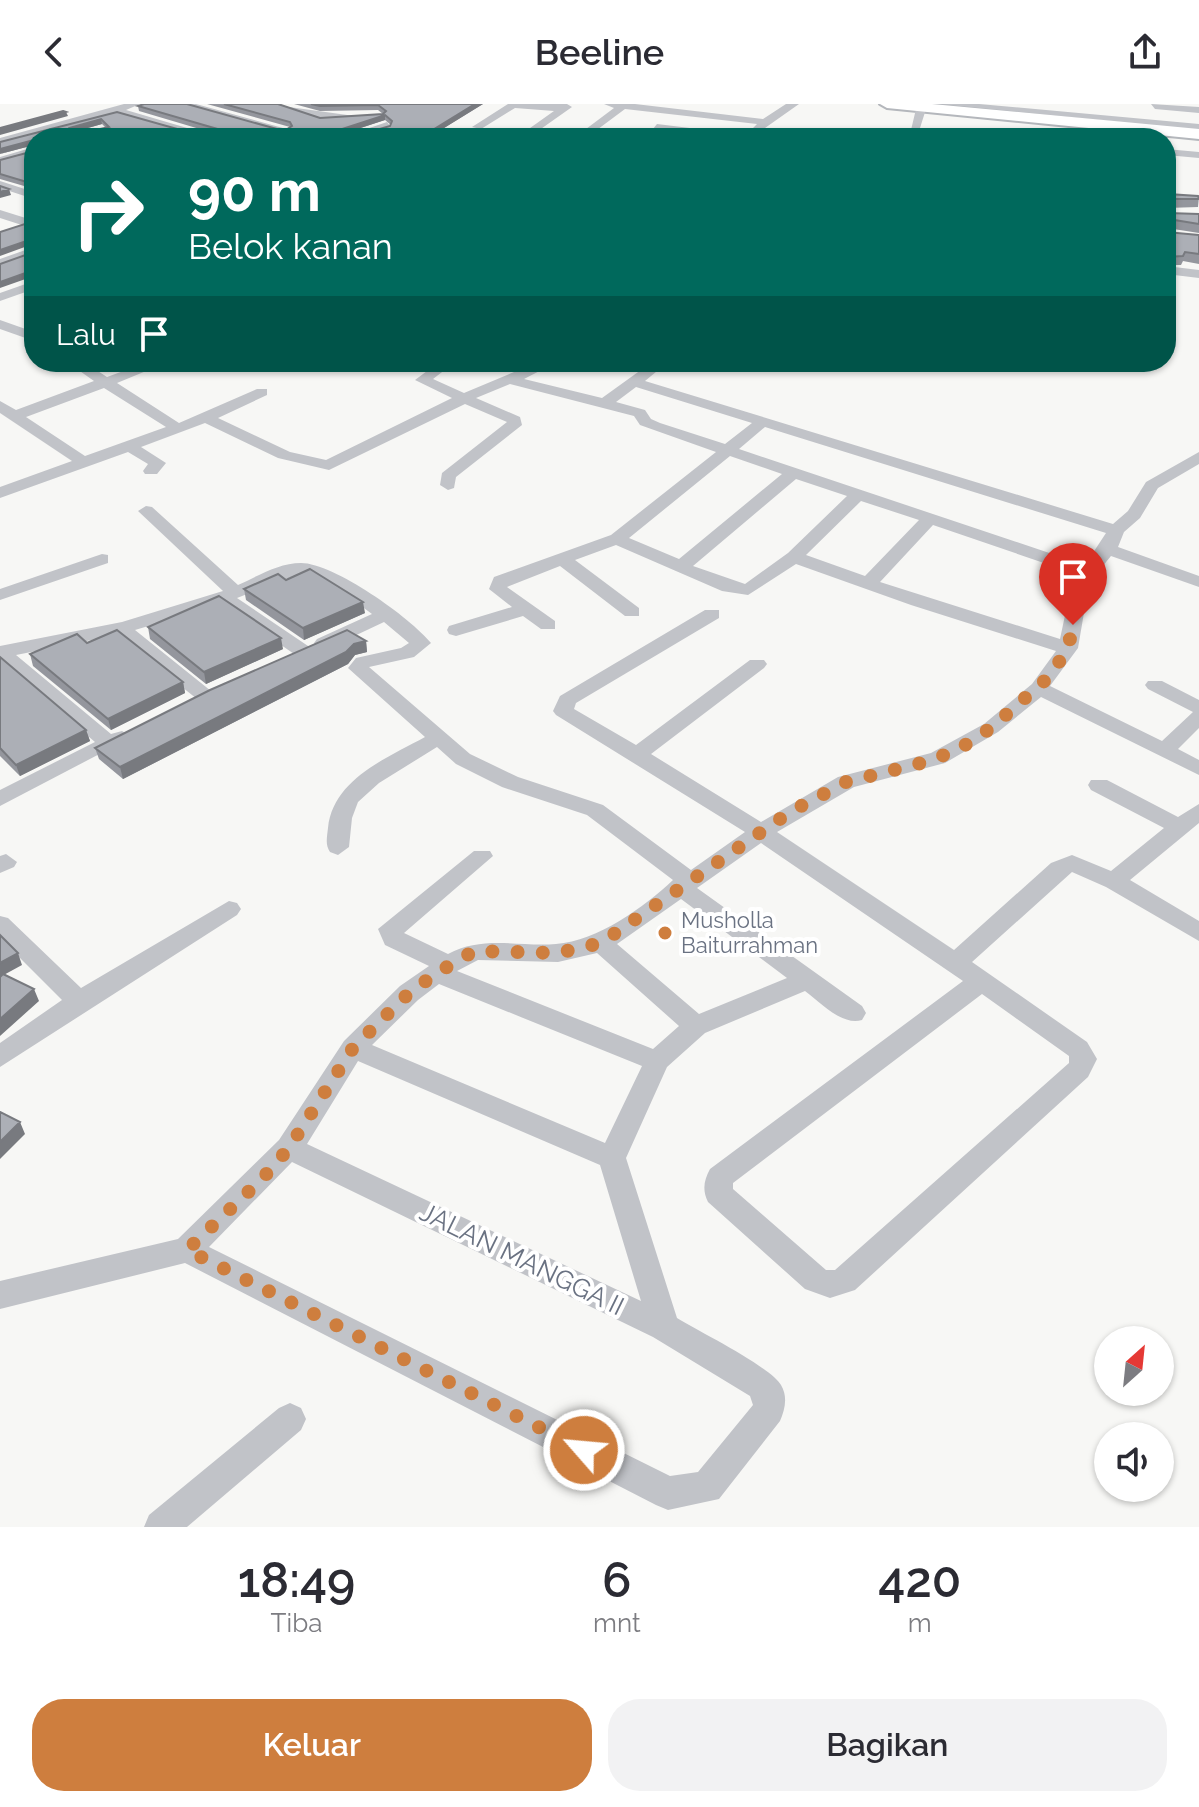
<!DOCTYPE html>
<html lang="id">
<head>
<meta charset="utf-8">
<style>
	body { margin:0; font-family:Raleway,sans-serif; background:#f2f2f3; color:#2b2b33; height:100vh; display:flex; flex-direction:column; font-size:30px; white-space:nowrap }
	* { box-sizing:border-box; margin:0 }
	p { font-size:26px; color:#7c7c81 }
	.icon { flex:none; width:44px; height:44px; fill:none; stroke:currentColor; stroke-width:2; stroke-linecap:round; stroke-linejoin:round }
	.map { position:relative; height:1423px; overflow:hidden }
	.side { display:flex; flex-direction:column; background:#fff; flex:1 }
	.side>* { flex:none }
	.hud { position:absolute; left:24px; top:24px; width:1152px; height:244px; border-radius:32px; box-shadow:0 2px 6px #0004; background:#00695c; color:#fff; overflow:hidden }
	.needle { width:52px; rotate:27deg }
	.buttons { position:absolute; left:1094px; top:1222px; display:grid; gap:16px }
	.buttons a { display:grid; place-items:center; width:80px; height:80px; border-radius:50%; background:#fff; box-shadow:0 2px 6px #0004; font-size:40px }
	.pin { position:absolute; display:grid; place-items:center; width:68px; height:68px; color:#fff; margin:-82px -34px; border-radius:50% 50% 50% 0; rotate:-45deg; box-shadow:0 0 8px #0007 }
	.pin .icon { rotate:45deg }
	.me { position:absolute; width:88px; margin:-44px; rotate:297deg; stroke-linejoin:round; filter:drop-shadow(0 0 6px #0008) }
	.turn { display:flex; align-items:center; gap:28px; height:168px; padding:0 32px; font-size:36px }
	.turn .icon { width:104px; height:104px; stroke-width:2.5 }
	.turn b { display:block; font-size:56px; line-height:68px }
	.then { display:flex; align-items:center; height:76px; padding:0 32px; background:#0003; gap:16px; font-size:30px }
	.eta { display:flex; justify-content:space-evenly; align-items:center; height:136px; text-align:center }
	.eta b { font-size:48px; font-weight:600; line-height:56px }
	.primary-button { display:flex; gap:16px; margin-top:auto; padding:16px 32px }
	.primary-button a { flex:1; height:92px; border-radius:32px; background:#ce7e3e; color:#fff; font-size:32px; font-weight:600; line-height:92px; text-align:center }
	.primary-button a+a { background:#f2f2f3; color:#2b2b33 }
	header { display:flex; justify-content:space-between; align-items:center; height:104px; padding:0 32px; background:#fff; font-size:36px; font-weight:600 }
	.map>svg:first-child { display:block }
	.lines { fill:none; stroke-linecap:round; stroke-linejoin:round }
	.secondary-casing { stroke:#b4b7bc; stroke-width:4 }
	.street { fill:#c1c3c8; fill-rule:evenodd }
	.secondary { fill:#fff; fill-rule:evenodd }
	.wall { fill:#94969d; fill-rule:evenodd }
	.shaded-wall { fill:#787a7f }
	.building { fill:#acafb6; stroke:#787a7f; stroke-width:2; fill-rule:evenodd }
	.route { stroke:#ce7e3e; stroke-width:14; stroke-dasharray:0 25.2 }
	.poi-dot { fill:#ce7e3e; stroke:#fff; stroke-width:3 }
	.labels { text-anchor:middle; stroke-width:8; stroke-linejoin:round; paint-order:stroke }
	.poi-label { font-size:22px; fill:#6a7282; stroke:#fff; text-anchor:start }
	.near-street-label { font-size:26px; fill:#6a7282; stroke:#fff }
</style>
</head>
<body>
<header><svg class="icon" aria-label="back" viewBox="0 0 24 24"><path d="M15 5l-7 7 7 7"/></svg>Beeline<svg class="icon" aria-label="share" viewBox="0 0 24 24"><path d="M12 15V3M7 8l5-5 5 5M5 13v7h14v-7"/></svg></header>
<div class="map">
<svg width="1199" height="1423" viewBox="0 0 1199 1423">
	<rect width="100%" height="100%" fill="#f7f7f5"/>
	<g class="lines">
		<defs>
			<path id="secondary" d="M880,0h52l267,25v10l-312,-31z"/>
		</defs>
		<!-- secondary casing -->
		<use href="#secondary" class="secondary-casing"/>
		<!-- street -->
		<path class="street" d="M124,0h16l-14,6 95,28h-17l-89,-25 -115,31v-6z
			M179,0h17l94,26 -5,3z
			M267,0l95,13 -42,3z
			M508,0h59l5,3 -44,31h-12l38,-27 -39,-3 -34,21 -9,-2z
			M604,0h31l128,15 23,-15h13l-34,24 71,10 -80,-5 -5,-3 6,-6 -132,-15 -39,29h-12l40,-30z
			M941,0h38l220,20v6z
			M1151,0l48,3v6l-44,-4z
			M921,2l5,3 -6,19 -9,2 5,-21z
			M387,18l4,5 -35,11h-16z
			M657,20l90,11 5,3 -99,-9z
			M34,43v6l-34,10v-6z
			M1166,45l33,3v6l-33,-3z
			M0,77l34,11v7l-34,-11z
			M0,106l32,10 2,3 -6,4 -28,-9z
			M34,143v8l-34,12v-8z
			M1166,162l33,4v8l-33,-4z
			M34,177v8l-34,12v-8z
			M0,216l34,12v9l-34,-12z
			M67,258h17l23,15 41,-15h20l-51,21 62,40 78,-34h10v6l-49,23 72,34 36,8 126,-62 -37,-18 24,-18h16l-22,17 31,14 74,-31h19l-33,17 78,19 50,-36h16l-23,19 468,143 15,-13 18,-29 53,-30v12l-41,24 -18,30 -16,14 -6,15 81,29v11l-88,-31 -14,17 -11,28 -8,47 -28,38 112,55 31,-29 -45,-23 -3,-4 3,-4h14l37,19v28l-21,21 21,11v15l-158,-78 -43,35 -53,31 -91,24 -77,45 177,118 97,-87 21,-8 39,16 53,-43 -73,-38 -3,-5 3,-5h16l71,37 21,-13v19l-69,57 69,41v20l-93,-54 -34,-15 -100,90 115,80 10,17 -9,18 -233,213 -25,8 -25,-9 -97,-87c-6,-12 -4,-22 2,-33l253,-188 -202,-138 -64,45 165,118 4,7 -4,7c-20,6 -41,-17 -57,-29l-100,42 -38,34 -41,91 51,160c21,13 94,49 104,67 7,12 4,24 -1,36l-61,78 -51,11 -12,-5 -471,-242 -185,46v-28l178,-42 101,-99 65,-99 56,-55 29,-20 -44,-21 -7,-16 96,-78h16l3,5 -89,77 44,21c35,-19 70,-7 108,-10 42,-3 88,-37 117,-64l-86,-65 -85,-28 -46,-23 -19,-17 -58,36 -21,19 -6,16 -3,29 -11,8 -8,-3c-5,-7 -3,-15 -2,-24 5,-49 59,-70 97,-91l-77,-69 8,-10 45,-10 8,-5 -25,-21 -53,25h-14l-3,-4 3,-4 55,-25c-68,-50 -60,-46 -135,-16l74,50 3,4 -3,4h-14l-75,-52 -87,26 76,61 3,4 -3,4h-14l-80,-64 -101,20 95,79 11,-3 10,6 -132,69v-16l95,-48 -95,-81v-15l122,-24 101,-31 -85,-80 8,-5 6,1 86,78c20,-9 41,-22 63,-22 33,0 110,55 130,80l-17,14 -45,10 101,87 48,23 85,28 88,65 54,-38 -189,-117 -3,-4 7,-15 145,-86h14v8l-143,85 -2,6 62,36 114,-85h14l3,4 -3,4 -113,86 110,68 77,-45 93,-24 53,-29 48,-40 24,-33 -145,-46 -115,-41 -48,31 -26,-4 -106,-46 -41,15 64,48v8h-14l-65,-50 -53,21 48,34v8h-14l-18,-13 -67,20 -7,-2 -2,-4 2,-4 63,-19 -23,-18 5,-12 117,-42 105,-83 -76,-27 -6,-9 -124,-32 -34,14 44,19 2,8 -66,52 -2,11 -6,2 -8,-5 2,-12 65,-51 -42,-18 -136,66 -51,-12 -73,-35 -64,24 25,16 -9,11h-12l-2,-3 5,-7 -20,-12 -128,46v-11l72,-26 -72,-48v-12l16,9 78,-29zM636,283l116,36 -27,21 -65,-21 -9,-4 -6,-9 -29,-8zM104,284l62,39 -81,29 -59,-39zM765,323l341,106 -21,32 -346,-116zM730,352l52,18 -103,85 -50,-21zM796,375l51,17 -59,57 -43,31 -52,-18zM861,397l58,19 -54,56 -59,-21zM933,421l146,50 -11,26 -8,38 -180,-57zM681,795l106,79 -88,36 -82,-70zM597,849l82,73 -26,23 -196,-78 21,-11 80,2zM439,880l203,82 -37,77 -233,-98 46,-45zM982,890l87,62v7l-234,207h-9l-93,-81v-6zM358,957l242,104 41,136 -334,-157zM292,1058l361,175 97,59 3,9 -55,67 -28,4 -461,-229z
			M102,450l6,1v8l-108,37v-11z
			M6,750l11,8 -3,5 -14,6v-17z
			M229,797l8,2 4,6 -4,6 -237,152v-24l62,-43 -62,-62v-22l8,2 73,70z
			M290,1299l11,5 5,11 -5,11 -114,97h-43l5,-12 130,-107z"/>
		<!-- secondary -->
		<use href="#secondary" class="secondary"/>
	</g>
	<!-- wall -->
	<path class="wall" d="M207,0h71l42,14 63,-4 -5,-4 -58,1 -26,-7h189l-49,30 -400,11 -34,9 117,-42 85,24h18v-1l-81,-24 -1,-5 146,25 6,-4zM385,16l6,5 -1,1 -34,10 -17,-1zM102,20l4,4 -37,8 1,-3z
		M34,43v40l-3,1 -31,-9v-19l34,-9z
		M1166,86l2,4 31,2 -1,11 -31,1 1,5 31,1v19l-32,-5z
		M1166,128l33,3v29l-16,-3 -2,4h-15z
		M286,476l79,33 -61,27 -58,-40 -2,-11z
		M148,523l135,22 -77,35 -56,-45z
		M366,537l1,11 -12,3 -7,9 -225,115 -24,-20 -4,-11z
		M87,539l96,39 2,11 -74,37 -78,-64 -3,-12z
		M0,553l86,73 4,11 -70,35 -20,-20z"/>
	<!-- shaded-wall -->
	<path class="shaded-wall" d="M475,0h8l-55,34v-5z
		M66,8l2,4 -68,19v-5z
		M385,11v5l-46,15 -1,3 1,-8z
		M101,15l1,5 -32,9 -2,5 -2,-4 3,-6z
		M34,36v5l-34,9v-5z
		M9,85l2,6 -11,3v-6z
		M32,135l1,5 -33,12v-6z
		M34,166v6l-34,12v-6z
		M363,498l2,11 -61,27 -1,-12z
		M281,534l2,11 -77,35 -2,-12z
		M366,537l1,11 -12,3 -7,9 -225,115 -3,-12 234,-123z
		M183,578l2,11 -74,37 -3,-11z
		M86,626l4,11 -70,35 -4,-11z
		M18,849l4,12 -22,12v-14z
		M34,885l5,12 -39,35v-17z
		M20,1018l5,12 -25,25v-17z"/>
	<!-- building -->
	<path class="building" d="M144,0h43l97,27 8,-5 -2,-4 -66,-18h54l42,14 63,-4 3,-3 -8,-6 -58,1 -9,-2h164l-47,29 19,5h-413v2l-34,9v-7l117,-30 85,24h18l1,-6 -83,-24zM385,11l7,6 -2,5 -34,10 -18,-1 1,-5zM101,15l8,8 -40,9 -3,-2 3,-6z
		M63,7l3,1 -66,18v-2z
		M34,43v35l-4,1 -30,-9v-14l34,-9z
		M0,82l9,3 -9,3z
		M1166,86l2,4 30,2 1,3h-33z
		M1166,96l2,13 31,1v10l-31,-5 -2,13z
		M34,117v19l-2,-1 -32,11v-18z
		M1166,128l33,3v19l-14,-2 -2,4 -17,1z
		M34,148v18l-34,12v-18z
		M310,465l53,33 -60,26 -59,-39 34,-15 8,6z
		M219,492l62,42 -77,34 -56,-45z
		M117,526l66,52 -75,37 -78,-65 47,-20 10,9z
		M347,526l19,11 -12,3 -8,8 -226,115 -25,-19 115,-58z
		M0,553l86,73 -70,35 -16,-17z
		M0,831l18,18 -18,10z
		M3,870l31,15 -34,30v-42z
		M0,1008l20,10 -20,20z"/>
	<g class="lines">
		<!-- route -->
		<path class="route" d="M584,1346l-397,-200 75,-71 27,-31 64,-100 56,-55 28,-20 37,-22 84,2 43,-10 189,-131 56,-30 72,-18 38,-13 35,-23 59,-52 18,-28 5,-23"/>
	</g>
	<!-- markers -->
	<circle class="poi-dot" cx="665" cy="829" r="8"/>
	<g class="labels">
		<!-- poi labels -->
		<g class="poi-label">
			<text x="681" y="824">Musholla<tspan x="681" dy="25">Baiturrahman</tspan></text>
		</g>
		<!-- near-street labels -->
		<g class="near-street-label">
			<text transform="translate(522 1155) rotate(26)" y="9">JALAN MANGGA II</text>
		</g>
	</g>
</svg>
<div class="buttons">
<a><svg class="needle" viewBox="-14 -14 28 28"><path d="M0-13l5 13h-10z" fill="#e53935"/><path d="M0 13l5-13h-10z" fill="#7c7c81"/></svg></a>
<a><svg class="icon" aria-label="sound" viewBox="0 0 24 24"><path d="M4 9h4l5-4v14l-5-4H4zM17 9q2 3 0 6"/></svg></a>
</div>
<div class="pin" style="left:1073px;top:521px;background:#d93025"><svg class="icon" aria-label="arrive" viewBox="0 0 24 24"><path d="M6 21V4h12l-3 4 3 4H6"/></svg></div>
<svg class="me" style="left:584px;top:1346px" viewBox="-20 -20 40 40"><circle r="17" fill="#ce7e3e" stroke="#fff" stroke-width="3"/><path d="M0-11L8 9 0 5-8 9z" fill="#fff"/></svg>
<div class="hud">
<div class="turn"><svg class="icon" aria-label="right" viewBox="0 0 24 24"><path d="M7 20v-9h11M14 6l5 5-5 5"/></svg><div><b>90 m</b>Belok kanan</div></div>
<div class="then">Lalu<svg class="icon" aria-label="arrive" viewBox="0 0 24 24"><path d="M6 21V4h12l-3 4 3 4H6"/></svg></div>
</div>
</div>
<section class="side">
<div class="eta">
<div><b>18:49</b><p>Tiba</p></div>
<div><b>6</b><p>mnt</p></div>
<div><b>420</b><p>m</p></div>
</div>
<div class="primary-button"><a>Keluar</a><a>Bagikan</a></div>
</section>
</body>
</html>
